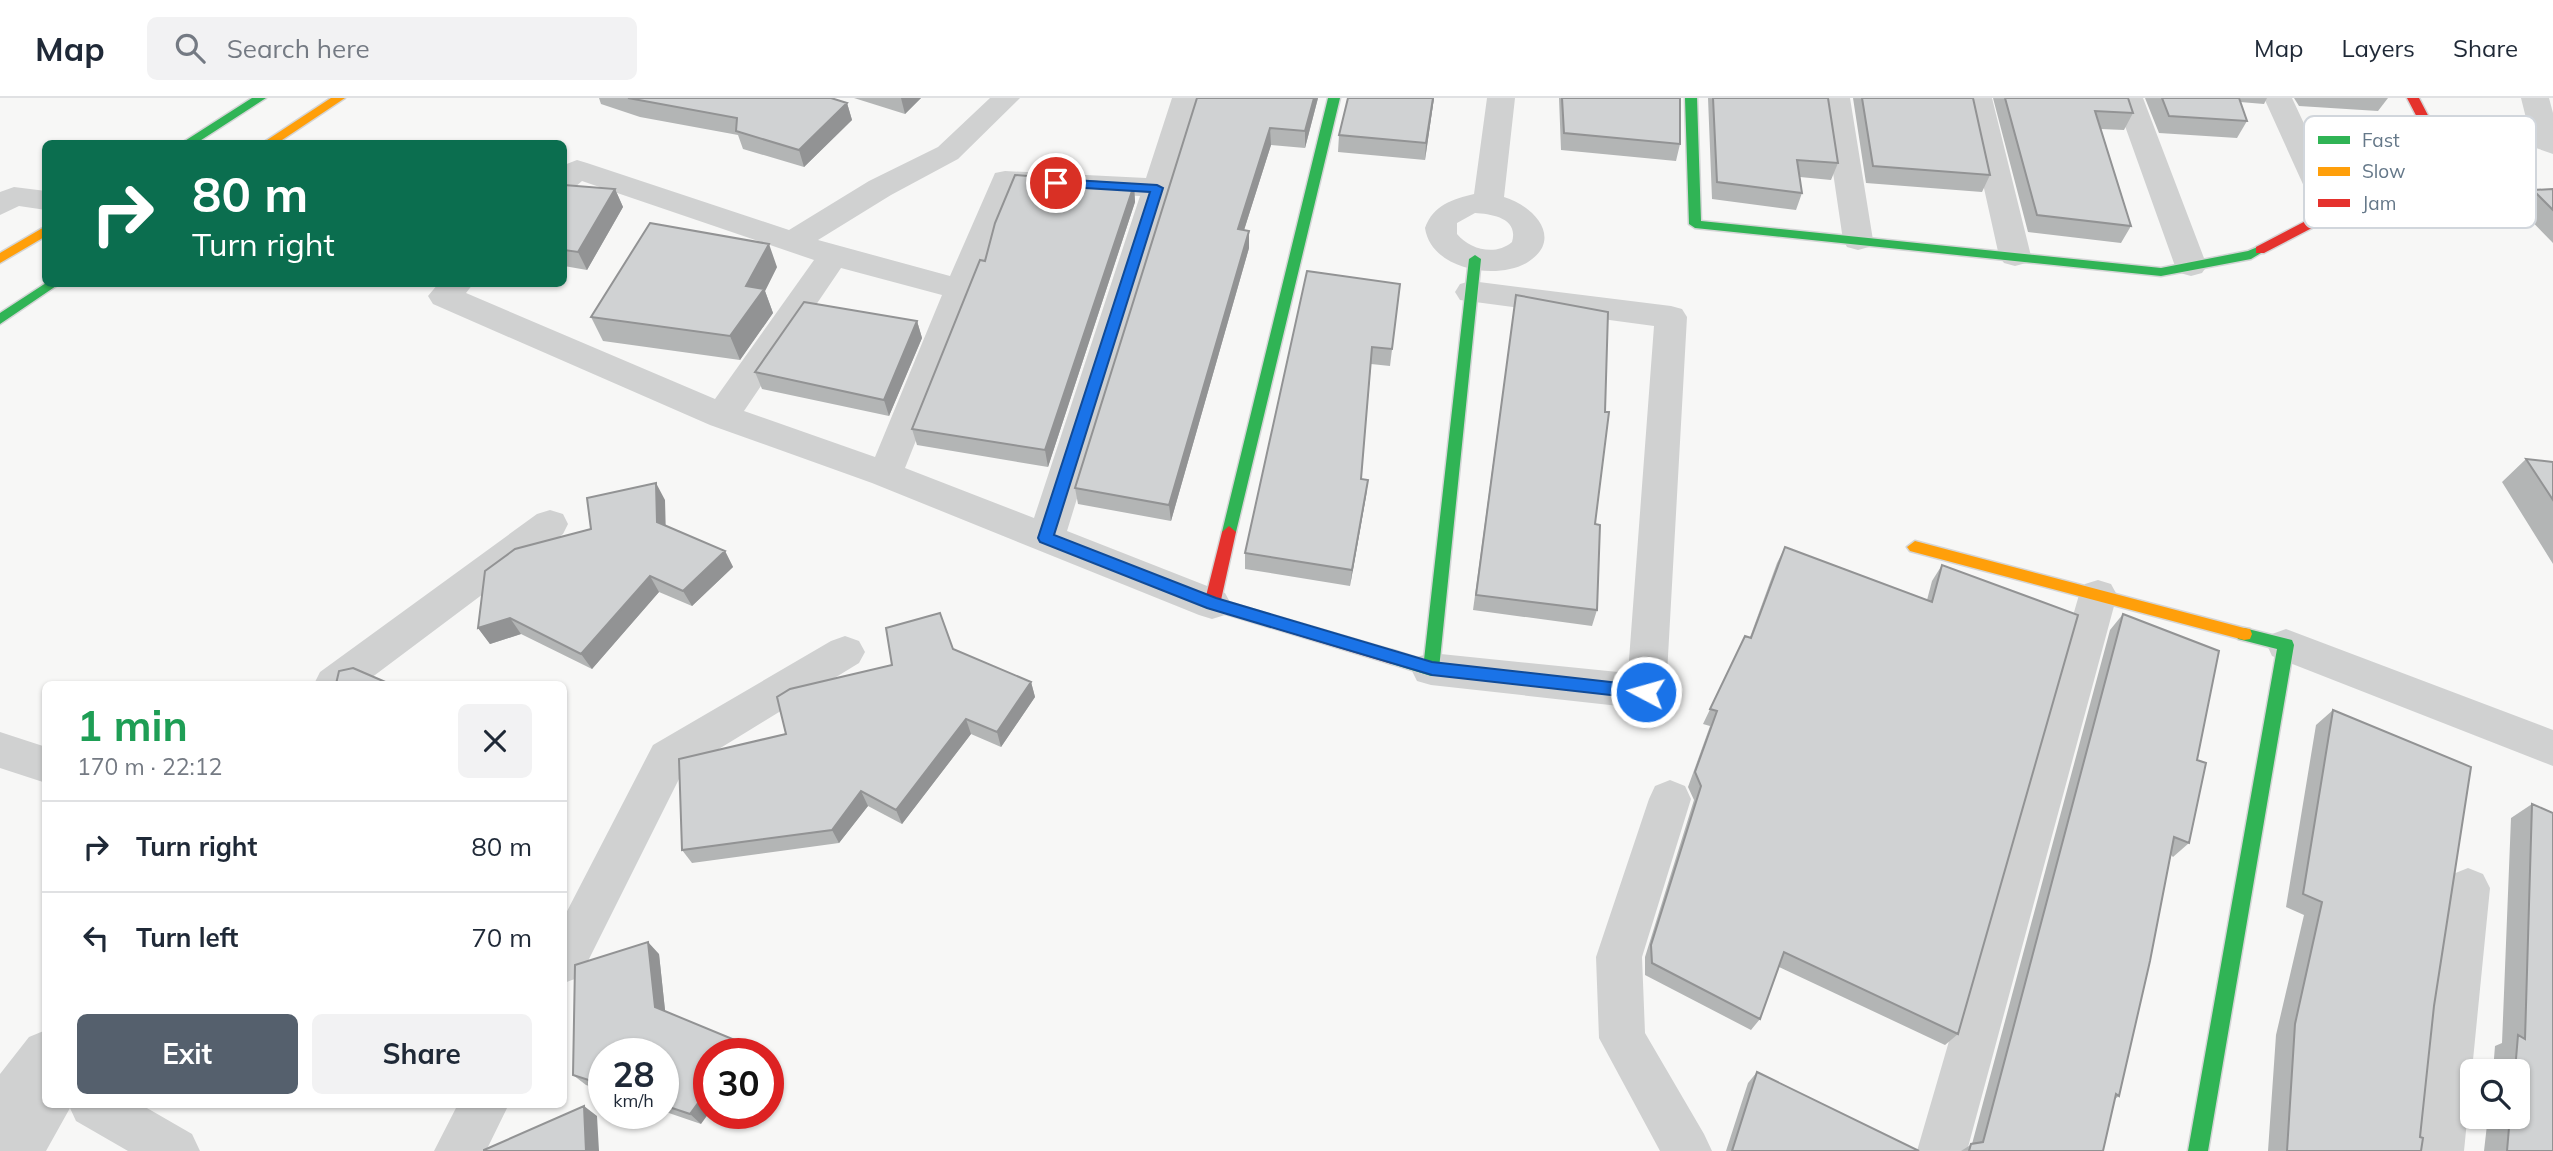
<!DOCTYPE html>
<html lang="en">
<head>
<meta charset="utf-8">
<style>
	body { margin:0; font-family:Mulish,sans-serif; background:#f2f2f3; color:#1f2937; height:100vh; display:flex; flex-direction:column; font-size:26px; white-space:nowrap }
	* { box-sizing:border-box; margin:0 }
	p { font-size:23px; color:#747a83 }
	.icon { flex:none; width:38px; height:38px; fill:none; stroke:currentColor; stroke-width:2; stroke-linecap:round; stroke-linejoin:round }
	.map { position:relative; flex:1; overflow:hidden }
	.sheet { position:absolute; left:42px; top:583px; width:525px; height:427px; display:flex; flex-direction:column; background:#fff; border-radius:10px; box-shadow:0 2px 5px #0004 }
	.sheet>* { flex:none }
	.banner { position:absolute; left:42px; top:42px; width:525px; height:147px; border-radius:10px; box-shadow:0 2px 5px #0004; background:#0b6e4f; color:#fff; overflow:hidden }
	.tools { position:absolute; left:2460px; top:961px; display:grid; gap:14px }
	.tools a { display:grid; place-items:center; width:70px; height:70px; border-radius:10px; background:#fff; box-shadow:0 2px 5px #0004; font-size:35px }
	.speed { position:absolute; left:588px; top:940px; display:flex; gap:14px; font-size:35px; font-weight:700; text-align:center }
	.speed>* { display:grid; place-content:center; width:91px; height:91px; border-radius:50%; background:#fff; box-shadow:0 2px 5px #0004; line-height:1 }
	.speed small { font-size:18px; font-weight:400 }
	.speed .limit { border:10px solid #d22; background:#fff; color:#111 }
	.pin { position:absolute; display:grid; place-items:center; width:60px; height:60px; color:#fff; margin:-30px; border:4px solid #fff; border-radius:50%; box-shadow:0 2px 7px #0007 }
	.me { position:absolute; width:77px; margin:-38px; rotate:276deg; stroke-linejoin:round; filter:drop-shadow(0 0 5px #0008) }
	.turn { display:flex; align-items:center; gap:24px; height:147px; padding:0 35px; font-size:32px }
	.turn .icon { width:91px; height:91px; stroke-width:2.5 }
	.turn b { display:block; font-size:49px; line-height:60px }
	.round { display:grid; place-items:center; flex:none; width:74px; height:74px; border-radius:10px; background:#f2f2f3 }
	.summary { display:flex; align-items:center; justify-content:space-between; height:119px; padding:0 35px }
	h1 { font-size:42px; font-weight:700; line-height:52px; color:#1e9e55 }
	.action { display:flex; gap:14px; margin-top:auto; padding:14px 35px }
	.action a { flex:1; height:80px; border-radius:10px; background:#55606d; color:#fff; font-size:28px; font-weight:700; line-height:80px; text-align:center }
	.action a+a { background:#f2f2f3; color:#1f2937 }
	ul { padding:0; list-style:none }
	li { display:flex; align-items:center; gap:21px; height:91px; padding:0 35px; border-top:2px solid #e0e1e3 }
	li div { flex:1 }
	li b { display:block; font-size:26px }
	li em { font-style:normal }
	header { display:flex; align-items:center; gap:42px; box-sizing:border-box; height:98px; padding:0 35px; background:#fff; border-bottom:2px solid #e0e1e3 }
	header strong { font-size:33px }
	nav { display:flex; gap:38px; margin-inline-start:auto; font-size:24px }
	.search { width:490px; height:63px; background:#f2f2f3; display:flex; align-items:center; gap:18px; box-sizing:border-box; padding:0 24px; border-radius:10px; color:#747a83; font-size:26px }
	.map>svg:first-child { display:block }
	.lines { fill:none; stroke-linecap:round; stroke-linejoin:round }
	.fast-casing { stroke:#d4d5d6; stroke-width:3 }
	.slow-casing { stroke:#d4d5d6; stroke-width:3 }
	.jam-casing { stroke:#d4d5d6; stroke-width:3 }
	.street { fill:#d0d1d1; fill-rule:evenodd }
	.fast { fill:#30b455; fill-rule:evenodd }
	.slow { fill:#ff9f0a; fill-rule:evenodd }
	.jam { fill:#e5322d; fill-rule:evenodd }
	.wall { fill:#b3b5b5 }
	.shaded-wall { fill:#929394 }
	.building { fill:#d0d2d3; stroke:#929394; stroke-width:2 }
	.route { fill:#1a73e8; stroke:#114b97; stroke-width:2 }
	.key { fill:#fff; stroke:#d1d6dc; stroke-width:2 }
	.key-label { font-size:19px; fill:#657889 }
</style>
</head>
<body>
<header>
<strong>Map</strong>
<div class="search"><svg class="icon" aria-label="search" viewBox="0 0 24 24"><circle cx="10" cy="10" r="6"/><path d="M15 15l6 6"/></svg>Search here</div>
<nav><a>Map</a><a>Layers</a><a>Share</a></nav>
</header>
<div class="map">
<svg width="2553" height="1053" viewBox="0 0 2553 1053">
	<rect width="100%" height="100%" fill="#f7f7f6"/>
	<g class="lines">
		<defs>
			<path id="fast" d="M252,0h14l-71,46h-15z
				M1328,0h12l-104,434 -7,6 -7,-6z
				M1685,0h12l4,123 460,47 87,-17 12,-5 6,4 -15,9 -90,17 -466,-48 -6,-4z
				M1475,157l6,4 -42,410 -2,5 -6,2 -45,-14 -2,-5 2,-5 6,-2 32,10 45,-401z
				M46,185l13,1 -59,40v-11z
				M2244,530l48,12 2,5 -86,506h-20l89,-502 -39,-10 -2,-5 2,-5z"/>
			<path id="slow" d="M331,0h14l-69,46h-15z
				M46,128v10l-46,27v-10z
				M1915,443l329,87 6,1 2,5 -2,5 -6,1 -334,-89 -3,-4z"/>
			<path id="jam" d="M2407,0h12l26,50 -18,20 -163,85h-8v-6l163,-85 14,-14z
				M1229,428l7,6 -15,68 177,52 2,5 -2,5 -6,2 -186,-56 -2,-4 18,-72z"/>
		</defs>
		<!-- fast casing -->
		<use href="#fast" class="fast-casing"/>
		<!-- slow casing -->
		<use href="#slow" class="slow-casing"/>
		<!-- jam casing -->
		<use href="#jam" class="jam-casing"/>
		<!-- street -->
		<path class="street" d="M990,0h30l-62,61 -67,36 -73,45 132,36 45,-103 10,-2 141,7 26,-80h28l-133,433 158,62 6,11 -6,11 -13,4 -13,-4 -327,-132 -162,-58 -277,-121 -5,-8 10,-12h35l-7,9 249,106 99,-139 -232,-79 -8,7 -10,2v-25l13,-5 10,3 202,67 80,-49 69,-34zM1016,92l124,6 -106,322 -129,-50zM841,170l101,27 -67,162 -131,-46z
			M1487,0h28l-11,99c28,8 61,41 24,65 -31,19 -97,8 -103,-34 8,-23 28,-29 49,-34zM1475,115c17,1 44,5 37,29 -16,14 -42,8 -55,-8v-11z
			M1822,0h28l23,142 -4,7 -11,3 -11,-3 -4,-7z
			M1964,0h28l39,158 -5,7 -11,3 -11,-3 -5,-7z
			M2115,0h28l64,168 -5,7 -11,3 -11,-3 -5,-7z
			M2264,0h28l54,115 -4,7 -11,3 -11,-3 -4,-7z
			M2521,0h28l4,15v41l-17,-6 -4,-6z
			M14,89l32,4v19l-27,-4 -19,9v-23z
			M1471,183l200,25 11,3 5,8 -21,375 -6,12 -14,5 -215,-24 -14,-4 -6,-12 6,-12 14,-4 197,20 26,-347 -194,-26 -5,-8 5,-8z
			M550,412l13,4 5,10 -5,10 -200,150h-49l6,-12 217,-158z
			M2098,482l13,4 6,11 -150,556h-50l162,-556 6,-11z
			M2286,531l267,101v36l-281,-110 -5,-11 5,-11z
			M845,538l14,5 6,11 -6,11 -176,108 -103,206 -16,6v-66l89,-172 178,-104z
			M0,634l46,15v36l-46,-15z
			M1670,682l15,6 6,13 -49,158 3,76 59,101 8,17h-52l-61,-113 -3,-81 53,-158 6,-13z
			M2468,770l15,6 7,14 -26,263h-50l32,-263 7,-14z
			M46,932v74h94l52,30 8,17h-72l-52,-30 -6,-13 -24,43h-46v-77l29,-37z
			M458,1006h51l-23,47h-52z"/>
		<!-- fast -->
		<use href="#fast" class="fast"/>
		<!-- slow -->
		<use href="#slow" class="slow"/>
		<!-- jam -->
		<use href="#jam" class="jam"/>
	</g>
	<!-- wall -->
	<path class="wall" d="M599,0h232l16,5 5,17 -48,47 -61,-18 -5,-14 -98,-18 -39,-13z
		M854,0h67l-16,16z
		M1197,0h121l-13,50 -34,-3 -27,85 5,1v17l-78,273 -93,-17 -3,-16z
		M1434,0l-9,62 -87,-8 1,-17z
		M1559,0h121v46l-4,17 -115,-11z
		M1708,0h120l10,65 -7,17 -31,-3 2,16 -6,17 -84,-11z
		M1853,0h120l17,77 -8,17 -116,-9z
		M1993,0h135l5,15 -9,17 -23,-1 30,97 -10,17 -93,-11z
		M2145,0h122l-3,6 -24,-2 7,19 -10,17 -78,-5z
		M2294,0h94l-10,13 -79,-5z
		M564,87l51,4 8,18 -36,63 -23,-4z
		M1134,87l1,17 -87,265 -131,-22 -5,-16 73,-168z
		M2553,91v54l-35,-36 15,-17z
		M777,169l-12,24 8,22 -33,47 -137,-19 -12,-24z
		M1400,186l-10,82 -19,-2 -10,115 7,1 -2,16 -16,90 -105,-17v-16z
		M1516,197l79,229 2,86 -5,16 -119,-16z
		M917,223l5,17 -33,78 -127,-27 -7,-17z
		M2526,361l27,3v102l-51,-82z
		M665,402v26l60,25 8,16 -41,39 -33,-14 -67,77 -71,-35 -31,10 -12,-16 113,-99z
		M1785,449l142,53 5,-19 10,-16 16,469 -13,11 -166,-78 -19,52 -9,11 -106,-55v-18l49,-157 -6,-13 22,-61 -7,-2 42,-88 5,1 27,-74z
		M2123,516l74,146 -8,83 -16,14 -2,-2 -52,241 -4,3 -12,52h-142l11,-7 138,-514z
		M953,551l78,33 4,15 -34,50 -30,-13 -69,90 -34,-18 -29,37 -147,20 -10,-13 104,-116 106,-69z
		M2333,612l101,296 -14,131 1,14h-153l8,-116 28,-120 -18,-8 30,-182z
		M2532,706l21,347h-69l4,-35h30v-45h-25l2,-25 7,-3 9,-225z
		M659,856l6,57 36,113 -38,-13v-57h-59v37l-18,-6 -13,-10z
		M1757,974l162,79h-193l22,-68z"/>
	<!-- shaded-wall -->
	<path class="shaded-wall" d="M901,0h20l-16,16z
		M1314,0h4l-13,50v-17z
		M1433,0h1l-9,62 1,-17z
		M847,5l5,17 -48,47 -5,-17z
		M1270,30l1,17 -32,101 -1,-17z
		M1134,87l1,17 -87,265 -3,-17z
		M615,91l8,18 -36,63 -9,-18z
		M1249,133v17l-78,273 -2,-16z
		M769,146l8,23 -12,24 8,22 -33,47 -10,-24 16,-50z
		M917,223l5,17 -33,78 -5,-16z
		M1368,382l-2,16 -16,90 2,-16z
		M656,385l9,17 1,38 -9,-16z
		M725,453l8,16 -41,39 -9,-15z
		M650,478l9,16 -67,77 -11,-15z
		M510,520l11,16 -31,10 -12,-16z
		M1031,584l4,15 -34,50 -4,-15z
		M966,621l5,15 -69,90 -6,-14z
		M861,693l7,15 -29,37 -7,-13z
		M648,844l11,12 7,65 -11,-12z
		M742,945l10,11h-18z
		M709,990v25l-8,11 -11,-10z
		M584,1008l13,10 2,35h-13z"/>
	<!-- building -->
	<path class="building" d="M628,0h203l16,5 -48,47 -63,-19 1,-13z
		M1197,0h117l-9,33 -35,-3 -32,101 11,2 -80,274 -94,-17z
		M1348,0h85l-7,45 -87,-8z
		M1562,0h118v46l-116,-11z
		M1713,0h115l10,65 -41,-3 5,33 -85,-11z
		M1862,0h111l17,77 -117,-9z
		M2005,0h123l5,15 -38,-2 36,115 -94,-11z
		M2162,0h77l8,23 -78,-5z
		M1015,77l119,10 -89,265 -133,-21 68,-169 5,1 10,-38z
		M564,87l51,4 -37,63 -14,-2z
		M2553,91v21l-20,-20z
		M650,125l119,21 -23,42 18,3 -34,47 -139,-19z
		M1307,173l93,13 -8,65 -20,-2 -11,132 7,1 -16,90 -107,-17z
		M1516,197l92,17 -3,100h4l-14,112 5,1 -3,85 -121,-15z
		M804,204l113,19 -33,79 -129,-28z
		M2526,361l27,3v38z
		M656,385l1,39 68,29 -42,40 -33,-15 -69,78 -71,-36 -32,10 7,-57 30,-22 76,-20 -4,-31z
		M1785,449l147,55 10,-37 136,50 -120,419 -174,-82 -24,67 -108,-56 -1,-18 50,-159 -6,-14 22,-61 -7,-2 35,-73 6,2z
		M940,515l13,36 78,33 -34,50 -31,-13 -70,91 -35,-19 -29,39 -150,20 -3,-91 107,-25 -9,-37 13,-8 102,-24 -6,-37z
		M2123,516l96,37 -22,109 9,3 -17,80 -15,-6 -24,124 -31,135 -3,-2 -13,57h-134l2,-7 12,-2z
		M353,570l37,16h-54l3,-13z
		M2333,612l138,57 -37,239 -14,131 3,1 -2,13h-134l8,-127 27,-122 -19,-8z
		M2532,706l21,9v338h-46l3,-35h8v-45h-3l3,-36 7,4z
		M648,844l7,65 87,36 -8,11h-25v34l-19,26 -27,-9v-51h-59v31l-31,-10 2,-110z
		M1757,974l162,79h-187z
		M584,1008l2,45h-102v-1z"/>
	<!-- route -->
	<path class="route" d="M1056,81l101,6 6,3 -109,347 162,63 216,64 214,24 6,2 2,4 -2,5 -6,2 -214,-24 -225,-67 -167,-66 -2,-4 112,-346 -98,-6 -2,-3z"/>
	<!-- legend -->
	<rect x="2304" y="18" width="232" height="112" rx="10" class="key"/>
	<rect x="2318" y="38" width="32" height="8" fill="#30b455"/>
	<rect x="2318" y="69" width="32" height="9" fill="#ff9f0a"/>
	<rect x="2318" y="101" width="32" height="8" fill="#e5322d"/>
	<g class="key-label">
		<text x="2362" y="49">Fast</text>
		<text x="2362" y="80">Slow</text>
		<text x="2362" y="112">Jam</text>
	</g>
</svg>
<div class="tools">
<a><svg class="icon" aria-label="search" viewBox="0 0 24 24"><circle cx="10" cy="10" r="6"/><path d="M15 15l6 6"/></svg></a>
</div>
<div class="speed"><div>28<small>km/h</small></div><div class="limit">30</div></div>
<div class="pin" style="left:1056px;top:85px;background:#d93025"><svg class="icon" aria-label="arrive" viewBox="0 0 24 24"><path d="M6 21V4h12l-3 4 3 4H6"/></svg></div>
<svg class="me" style="left:1646px;top:594px" viewBox="-20 -20 40 40"><circle r="17" fill="#1a73e8" stroke="#fff" stroke-width="3"/><path d="M0-11L8 9 0 5-8 9z" fill="#fff"/></svg>
<div class="banner">
<div class="turn"><svg class="icon" aria-label="right" viewBox="0 0 24 24"><path d="M7 20v-9h11M14 6l5 5-5 5"/></svg><div><b>80 m</b>Turn right</div></div>
</div>
<section class="sheet">
<div class="summary"><div><h1>1 min</h1><p>170 m · 22:12</p></div><a class="round"><svg class="icon" aria-label="close" viewBox="0 0 24 24"><path d="M6 6l12 12M18 6L6 18"/></svg></a></div>
<ul>
<li><svg class="icon" aria-label="right" viewBox="0 0 24 24"><path d="M7 20v-9h11M14 6l5 5-5 5"/></svg><div><b>Turn right</b></div><em>80 m</em></li>
<li><svg class="icon" aria-label="left" viewBox="0 0 24 24"><path d="M17 20v-9H6M10 6l-5 5 5 5"/></svg><div><b>Turn left</b></div><em>70 m</em></li>
</ul>
<div class="action"><a>Exit</a><a>Share</a></div>
</section>
</div>
</body>
</html>
